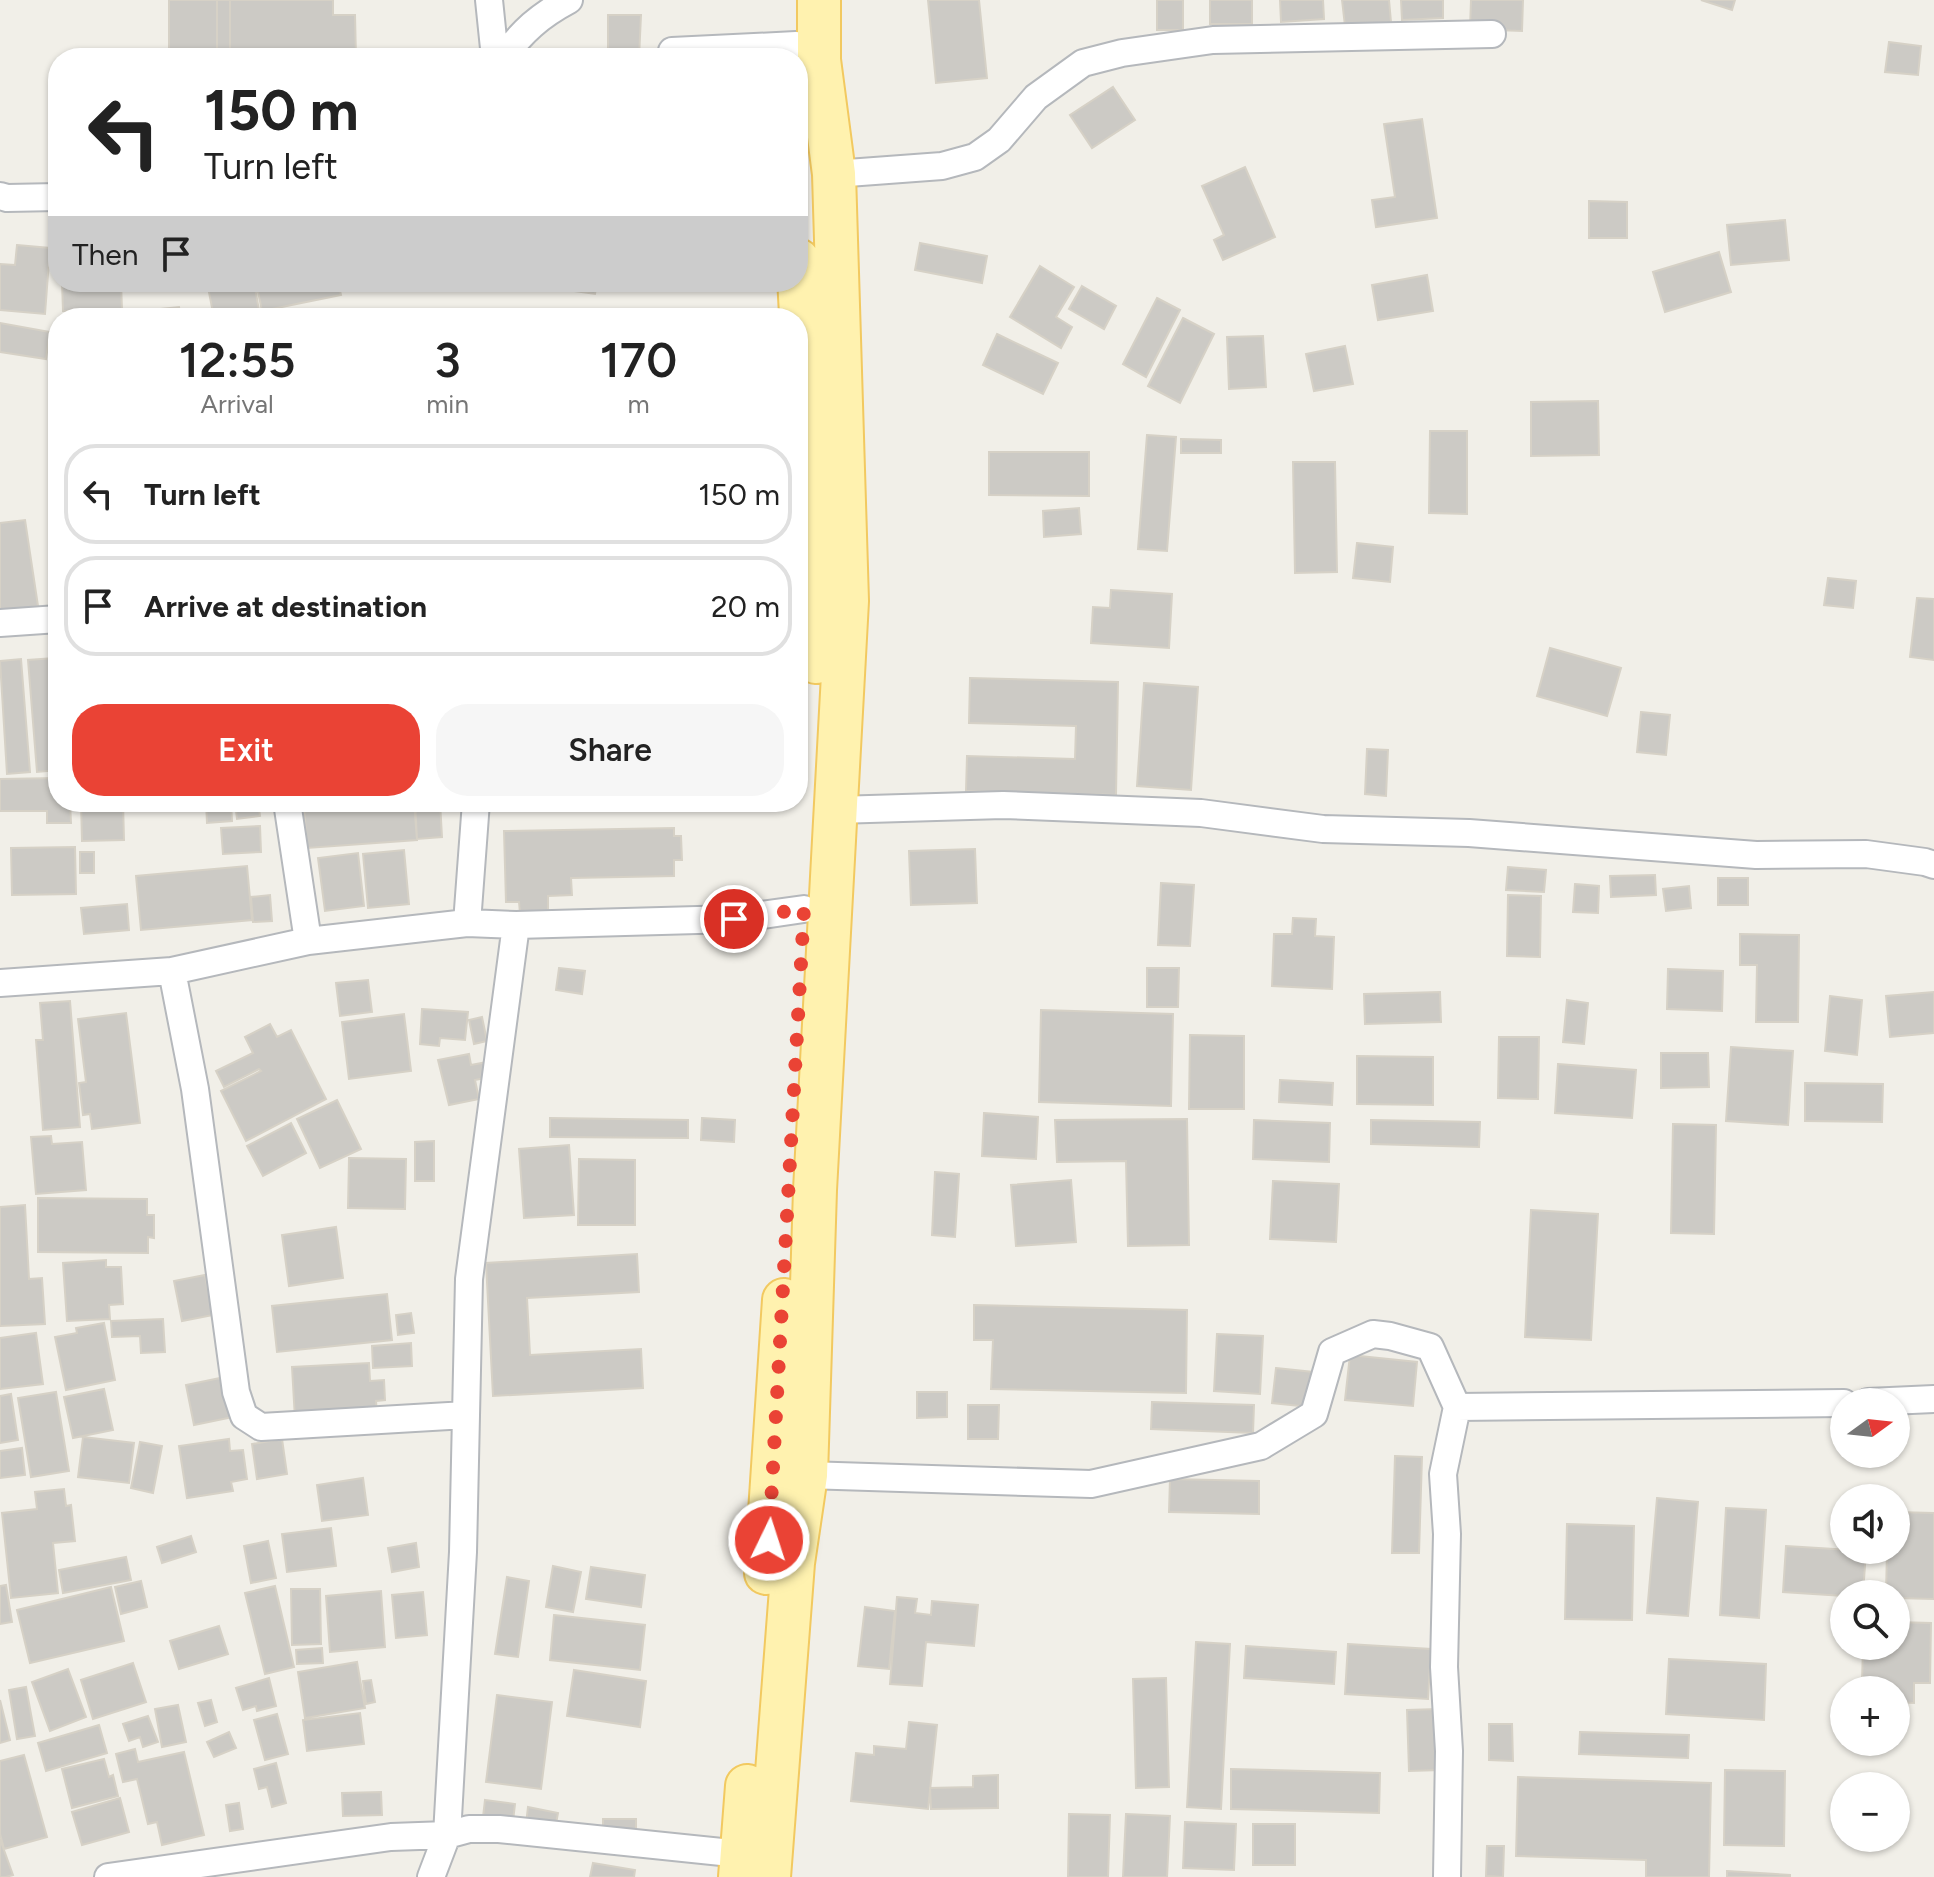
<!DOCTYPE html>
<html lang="en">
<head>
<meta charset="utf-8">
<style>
	body { margin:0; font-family:Figtree,sans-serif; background:#f6f6f6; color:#222; height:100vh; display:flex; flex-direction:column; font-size:30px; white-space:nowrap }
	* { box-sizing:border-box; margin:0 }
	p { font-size:26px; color:#767676 }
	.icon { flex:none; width:44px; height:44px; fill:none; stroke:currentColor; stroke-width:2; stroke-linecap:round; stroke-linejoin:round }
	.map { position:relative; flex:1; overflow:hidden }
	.sheet { position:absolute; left:48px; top:308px; width:760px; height:504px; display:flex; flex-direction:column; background:#fff; border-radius:32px; box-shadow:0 2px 6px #0004 }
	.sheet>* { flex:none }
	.top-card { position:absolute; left:48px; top:48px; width:760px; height:244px; border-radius:32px; box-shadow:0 2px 6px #0004; background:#fff; color:#222; overflow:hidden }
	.needle { width:52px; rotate:75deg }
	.fabs { position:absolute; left:1830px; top:1388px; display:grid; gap:16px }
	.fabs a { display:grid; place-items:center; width:80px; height:80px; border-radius:50%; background:#fff; box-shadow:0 2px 6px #0004; font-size:40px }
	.pin { position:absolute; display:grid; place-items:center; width:68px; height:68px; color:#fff; margin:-34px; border:4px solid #fff; border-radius:50%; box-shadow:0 2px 8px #0007 }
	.me { position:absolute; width:88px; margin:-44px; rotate:4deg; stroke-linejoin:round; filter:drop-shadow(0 0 6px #0008) }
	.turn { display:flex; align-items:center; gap:28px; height:168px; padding:0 24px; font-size:36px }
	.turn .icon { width:104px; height:104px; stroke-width:2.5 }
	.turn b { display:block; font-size:56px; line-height:68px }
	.then { display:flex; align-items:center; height:76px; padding:0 24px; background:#0003; gap:16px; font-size:30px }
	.eta { display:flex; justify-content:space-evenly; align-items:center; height:136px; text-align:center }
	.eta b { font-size:48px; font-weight:600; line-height:56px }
	.primary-button { display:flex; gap:16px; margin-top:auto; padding:16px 24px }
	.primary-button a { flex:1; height:92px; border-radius:32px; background:#ea4335; color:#fff; font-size:32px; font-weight:600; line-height:92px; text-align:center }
	.primary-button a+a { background:#f6f6f6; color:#222 }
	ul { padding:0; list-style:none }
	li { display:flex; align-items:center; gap:24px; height:100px; margin:0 16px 12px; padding:0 8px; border:4px solid #e0e0e0; border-radius:32px }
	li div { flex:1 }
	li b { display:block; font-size:30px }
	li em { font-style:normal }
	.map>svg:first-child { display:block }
	.building { fill:#cccac5; stroke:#d6d1c6; stroke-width:2 }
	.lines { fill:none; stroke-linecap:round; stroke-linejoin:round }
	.street-casing { stroke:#b5b8bc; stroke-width:30 }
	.primary-casing { stroke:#f2c960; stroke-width:46 }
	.street { stroke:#fff; stroke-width:26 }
	.primary { stroke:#fff2af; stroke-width:42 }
	.route { stroke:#ea4335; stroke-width:14; stroke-dasharray:0 25.2 }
</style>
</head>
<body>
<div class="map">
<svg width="1934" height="1877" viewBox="0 0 1934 1877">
	<rect width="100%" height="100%" fill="#f1efe8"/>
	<!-- building -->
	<path class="building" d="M169,0h48v58h-48z
		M217,0h13v58h-13z
		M230,0h103v15h22l1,43h-126z
		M928,0h51l8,78 -51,5z
		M1157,0h26v30h-26z
		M1210,0h42v24h-42z
		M1280,0h43l1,19 -43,3z
		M1342,0h47l2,22 -46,4z
		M1401,0h42v18l-41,2z
		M1471,0h52l-1,31 -52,-2z
		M1701,0h34l-3,10z
		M608,15h33l-2,43h-45v-8h14z
		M1889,42l32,4 -3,29 -33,-3z
		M1113,87l22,33 -43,28 -22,-33z
		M1422,119l15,99 -61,9 -4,-27 23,-3 -11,-73z
		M1245,167l30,70 -52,23 -9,-20 10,-5 -22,-49z
		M1589,201l38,1v36h-38z
		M1785,220l4,40 -58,5 -4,-40z
		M920,243l67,13 -5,27 -67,-13z
		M17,245l33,3 -5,66 -45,-4v-46l15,1z
		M1719,252l12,40 -66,20 -12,-40z
		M1040,266l34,21 -18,30 16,10 -11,21 -51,-31z
		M1427,275l6,36 -55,9 -6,-35z
		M62,282h59l1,28 -59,1z
		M207,282h47l6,34 -46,2z
		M256,282h82l3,13 -79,16z
		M537,282h60l-2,12 -58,-8z
		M1082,286l34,20 -12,23 -35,-20z
		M1157,298l23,12 -34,67 -23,-13z
		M179,307l2,11h-58l-1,-5z
		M1183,318l31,16 -34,69 -32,-17z
		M0,323l50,9 -4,27 -46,-7z
		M997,334l61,29 -15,31 -60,-29z
		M1263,336l3,51 -37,2 -2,-52z
		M1345,346l8,38 -39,7 -8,-37z
		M1598,401l1,54 -68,1v-54z
		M1430,431h37v83l-38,-1z
		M1147,435l29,2 -9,114 -29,-2z
		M1181,439l40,1v13h-40z
		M989,452h100v44l-100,-1z
		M1293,462h42l2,110 -42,1z
		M1079,508l2,26 -37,3 -1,-26z
		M25,520l13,86 -38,6v-89z
		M1357,543l36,4 -3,35 -37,-4z
		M1828,578l28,3 -3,27 -29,-3z
		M1111,590l61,4 -3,54 -78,-5 2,-36 17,1z
		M1917,598l17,1v61l-24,-3z
		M1550,648l71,20 -14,48 -70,-20z
		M54,658l4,49v63l-21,2 -9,-112z
		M21,659l9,113 -23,2 -7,-113z
		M970,678l148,4 -2,113 -150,-4 1,-35 108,3 1,-33 -107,-3z
		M1144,683l54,4 -7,103 -54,-4z
		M1641,712l29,3 -4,40 -29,-3z
		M1367,749l21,1 -2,46 -21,-2z
		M58,778v24h12l1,21h-24v-12h-47v-32z
		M81,802h42l1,38 -42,1z
		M206,802h25l1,19 -25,2z
		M235,802h23l2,14 -23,3z
		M372,802h42l3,38 -110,8 -3,-41z
		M415,802h25l2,35 -25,2z
		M260,826l1,26 -38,2 -2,-26z
		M674,828v8h7l1,24h-8v16l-103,2 1,17 -24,1v16l-28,1 -1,-11h-13l-2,-71z
		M75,847l1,47 -64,1 -1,-47z
		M975,849l2,54 -66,2 -2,-54z
		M404,850l5,54 -41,4 -5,-54z
		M80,852h14v21h-14z
		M358,853l6,53 -39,5 -7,-53z
		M247,866l5,54 -111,10 -5,-54z
		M1508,867l38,3 -2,22 -38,-2z
		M1655,875l1,20 -45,2 -1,-21z
		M1718,878h30v27h-30z
		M1161,883l33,2 -4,61 -32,-1z
		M1575,884l24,2 -1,27 -25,-1z
		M1689,886l2,22 -25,3 -3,-22z
		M270,895l2,26 -19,1 -2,-25z
		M1508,895l33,1 -1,61 -33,-1z
		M127,904l2,26 -45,4 -3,-26z
		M1293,918l23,1 -1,17 19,1 -2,52 -60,-3 2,-52h18z
		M1740,934l59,1 -1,87h-42l1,-57h-17z
		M559,968l26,3 -3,23 -26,-4z
		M1147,968h32l-1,39h-31z
		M1668,969l55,2 -1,40 -55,-2z
		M368,980l4,32 -32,4 -4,-33z
		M1440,992l1,30 -76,2 -1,-30z
		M1934,992v41l-44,4 -4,-41z
		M1830,996l32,4 -5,55 -32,-4z
		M1567,1000l21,3 -4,41 -21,-2z
		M70,1001l10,126 -37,3 -7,-90h7l-3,-37z
		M422,1009l46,3 -3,28 -25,-2 -1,8 -19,-2z
		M1041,1010l132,4 -2,92 -132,-4z
		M126,1013l14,110 -48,6 -2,-15 -7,1 -4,-32 7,-1 -8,-63z
		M404,1014l7,57 -62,8 -7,-57z
		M482,1017l5,24 -13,3 -5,-24z
		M270,1024l7,13 14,-7 35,69 -80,42 -25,-50 40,-20 -2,-2 -35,18 -8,-16 37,-18 -8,-16z
		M1190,1035l54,1v73h-55z
		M1499,1037h40l-1,62 -40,-1z
		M1731,1047l62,4 -5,74 -62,-4z
		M1661,1053h47l1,34 -48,1z
		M469,1054l2,11 16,-3 3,15 -15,3 4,19 -30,6 -11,-45z
		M1357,1056l76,1v48l-76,-1z
		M1558,1064l78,6 -4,48 -77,-5z
		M1280,1080l53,3 -1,22 -53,-3z
		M1805,1083l78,1 -1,38 -77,-1z
		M337,1100l24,49 -41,19 -23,-49z
		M984,1113l54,4 -2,42 -54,-3z
		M550,1118l138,2v18l-138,-1z
		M702,1118l33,2 -1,22 -33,-2z
		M1187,1119l2,126 -61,1 -2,-85 -69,1 -2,-42z
		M1254,1120l76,3 -1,39 -76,-3z
		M1371,1120l109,2 -1,25 -108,-3z
		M291,1123l15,30 -43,23 -16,-30z
		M1673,1124l43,1 -2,109 -43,-1z
		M51,1136l1,8 30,-2 4,48 -50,4 -5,-57z
		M434,1141v40h-19v-39z
		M569,1145l5,70 -50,3 -5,-69z
		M349,1158l57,1 -1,50 -57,-1z
		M579,1159l56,1v65h-57z
		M935,1172l24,2 -4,63 -23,-2z
		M1071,1180l5,62 -60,4 -5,-61z
		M1273,1181l66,3 -3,58 -66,-3z
		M38,1198l109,1v16h7v23l-6,-1v16l-110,-1z
		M25,1205l4,74 13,-1 3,46 -45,2v-119z
		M1531,1210l67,4 -7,126 -66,-3z
		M336,1227l7,51 -54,8 -7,-51z
		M637,1254l2,38 -112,6 3,57 111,-6 2,39 -150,8 -7,-133z
		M106,1260v7h15l2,37 -14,1 1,14 -43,2 -4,-58z
		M205,1275l8,40 -31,6 -8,-40z
		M387,1294l5,46 -115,12 -5,-46z
		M974,1305l213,5 -1,83 -195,-4 2,-49h-19z
		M411,1313l3,20 -16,2 -2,-20z
		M163,1319l2,33 -24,1 -1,-17 -28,1 -1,-16z
		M104,1323l11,57 -49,10 -11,-53 22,-4 -1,-5z
		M36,1333l7,51 -43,5v-51z
		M1217,1334l46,2 -3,58 -46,-3z
		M411,1343l1,23 -39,2 -1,-22z
		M1350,1355l67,7 -4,44 -68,-6z
		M369,1363l1,18 14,-1 1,20 -9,1 1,14 -82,4 -3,-52z
		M1276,1368l37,4 -4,35 -37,-4z
		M225,1377l8,40 -39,8 -8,-40z
		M104,1389l9,41 -40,8 -9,-41z
		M56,1392l13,79 -38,6 -13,-79z
		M917,1392h30v25l-30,1z
		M11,1394l7,46 -18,3v-47z
		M1152,1402l102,3 -1,28 -102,-4z
		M968,1405h31l-1,34h-30z
		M83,1437l51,6 -5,40 -51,-6z
		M229,1439l1,12 13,-1 4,29 -16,3 2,9 -46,7 -8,-52z
		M282,1439l5,35 -30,5 -5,-35z
		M140,1442l22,4 -9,47 -22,-5z
		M22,1448l3,27 -25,3v-27z
		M1395,1456l27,1 -3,96h-27z
		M363,1478l5,37 -46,6 -5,-36z
		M1170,1479l89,2v33l-90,-2z
		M64,1489l2,17 5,-1 4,36 -22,2 5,50 -47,5 -9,-85 35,-4 -2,-17z
		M1657,1498l41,4 -10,114 -41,-3z
		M1726,1508l40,2 -7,108 -39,-3z
		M1896,1512l38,1v86l-38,-1v-4h-10l1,-44h9z
		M1567,1524l67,2 -2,94 -67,-1z
		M331,1528l5,38 -49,6 -5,-38z
		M191,1536l5,16 -34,11 -5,-16z
		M268,1541l8,37 -25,5 -7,-37z
		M416,1543l3,24 -27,5 -4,-24z
		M1786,1546l80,5 -3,43 -19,2 -61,-4z
		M126,1557l5,23 -68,13 -4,-23z
		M553,1566l28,6 -8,40 -27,-5z
		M591,1567l54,8 -4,32 -55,-8z
		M507,1577l22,4 -11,76 -23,-3z
		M141,1581l6,26 -26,7 -6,-27z
		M6,1585l6,37 -12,2v-38z
		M275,1586l19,81 -29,7 -20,-81z
		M111,1587l13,54 -94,22 -13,-53z
		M291,1589h29l1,55 -29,1z
		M381,1591l4,56 -55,5 -4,-56z
		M423,1592l4,43 -31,3 -4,-43z
		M897,1597l20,2 -2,14 16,2 1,-14 46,4 -4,41 -48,-4 -4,44 -32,-2z
		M865,1607l30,4 -6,58 -31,-3z
		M554,1615l91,10 -5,45 -90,-10z
		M1896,1622l35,1 -1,60h-16v20l-18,-1v-12h-17l1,-8h-18l1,-36h33z
		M219,1626l9,28 -49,15 -9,-28z
		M1196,1642l34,2 -9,165 -34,-2z
		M1348,1644l83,5 -3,50 -83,-5z
		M1246,1646l90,6 -2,32 -90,-6z
		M322,1648l1,15 -26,1 -1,-14z
		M1669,1659l97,5 -2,56 -98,-6z
		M357,1662l8,46 -60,10 -7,-46z
		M133,1663l13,39 -53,17 -12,-39z
		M68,1669l18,48 -36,14 -18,-49z
		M574,1670l72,11 -6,46 -73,-11z
		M269,1678l7,28 -19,5 -1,-5 -13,4 -7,-22z
		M1166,1678l3,109 -33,1 -3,-109z
		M371,1680l4,22 -9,2 -3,-23z
		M26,1687l9,49 -18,3 -8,-49z
		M497,1695l55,7 -11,87 -55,-7z
		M0,1700l10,40 -10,3z
		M211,1700l6,22 -12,4 -7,-23z
		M178,1705l8,37 -24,5 -7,-38z
		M1438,1709l3,61 -32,1 -2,-61z
		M360,1713l4,31 -57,7 -4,-31z
		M277,1714l11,40 -23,6 -11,-40z
		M148,1716l10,26 -15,5 -3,-10 -11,4 -6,-17z
		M909,1722l28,3 -9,84 -77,-8 5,-48 18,2v-9l32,3z
		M1489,1724h23l1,37 -24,-1z
		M99,1725l8,28 -61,18 -8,-28z
		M229,1732l7,16 -22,9 -7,-15z
		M1580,1732l109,3 -1,23 -109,-4z
		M135,1749l3,13 46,-10 20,83 -42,10 -5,-23 -9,2 -11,-45 -14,3 -7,-28z
		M24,1755l23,82 -43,12 -4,-15v-73z
		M104,1759l5,18 4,-2 5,21 -46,12 -10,-39z
		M276,1763l10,40 -14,4 -5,-20 -8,2 -5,-20z
		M1231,1769l149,4 -1,40 -148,-4z
		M1725,1770l60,1 -1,75 -60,-1z
		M998,1775v33l-67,1 -1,-21 43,-1v-11z
		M1518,1777l193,6 -2,94h-63v-17l-130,-4z
		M381,1792l1,23 -39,1 -1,-23z
		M120,1798l9,34 -47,13 -10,-33z
		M485,1800l30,4 -2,17 -30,-4z
		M239,1803l4,26 -13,2 -4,-26z
		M528,1807l30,6 -3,16 -29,-5z
		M1069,1814l41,1 -2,62h-40z
		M1126,1814l44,2 -3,61h-44z
		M603,1819h33v14h-33z
		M1185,1822l51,2 -2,46 -51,-2z
		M1253,1824h42v41h-42z
		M0,1839l13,36 -7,2h-6z
		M1487,1846h17l-1,31 -17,-1z
		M593,1863l42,7 -1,7h-44z
		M1727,1871l63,4v2h-63z"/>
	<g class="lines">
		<defs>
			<path id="street" d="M489,0l6,58
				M672,51l124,-6
				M502,58c21,-27 37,-42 67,-58
				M834,174l108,-8 33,-9 24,-17 37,-43 47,-34 39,-10 91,-13 279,-6
				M0,196l7,2 51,-1
				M0,623l58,-4
				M287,802l21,139
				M836,810l167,-5 198,8 122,16 146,4 287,22 110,-1 59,8 9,3
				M467,923l9,-121
				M172,971l23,118 41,303 8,24 17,11 205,-12
				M0,983l172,-12 136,-30 159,-18 49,2 218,-6 70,-10
				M1868,1402l66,-3
				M1457,1407l387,-4
				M806,1475l285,9 170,-38 53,-32 18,-62 41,-18 17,2 40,11 27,60 -14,67 4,60 -3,133 5,84 -2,126
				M108,1877l283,-40 56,-2 22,-6h30l242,25
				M431,1877l16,-42 16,-283 6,-273 47,-354"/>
			<path id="primary" d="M798,260l20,362 -2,40
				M766,1573l18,-273
				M740,1877l7,-91
				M769,1877l24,-314 13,-88 9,-285 32,-589 -13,-427 -15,-114v-60"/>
		</defs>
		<!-- street casing -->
		<use href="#street" class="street-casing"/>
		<!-- primary casing -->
		<use href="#primary" class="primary-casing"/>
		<!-- street -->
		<use href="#street" class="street"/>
		<!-- primary -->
		<use href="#primary" class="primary"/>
	</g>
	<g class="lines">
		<!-- route -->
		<path class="route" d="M734,919l70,-10 -35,631"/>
	</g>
</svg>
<div class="fabs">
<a><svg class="needle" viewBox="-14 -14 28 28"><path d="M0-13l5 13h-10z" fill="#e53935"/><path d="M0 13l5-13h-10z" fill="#767676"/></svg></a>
<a><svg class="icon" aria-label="sound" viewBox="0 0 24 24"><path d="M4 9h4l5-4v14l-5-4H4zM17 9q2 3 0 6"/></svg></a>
<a><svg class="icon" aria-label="search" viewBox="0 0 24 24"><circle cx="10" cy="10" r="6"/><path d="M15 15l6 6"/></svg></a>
<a>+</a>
<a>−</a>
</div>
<div class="pin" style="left:734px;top:919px;background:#d93025"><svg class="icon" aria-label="arrive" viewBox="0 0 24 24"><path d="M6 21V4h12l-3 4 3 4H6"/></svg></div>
<svg class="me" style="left:769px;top:1540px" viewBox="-20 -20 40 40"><circle r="17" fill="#ea4335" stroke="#fff" stroke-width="3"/><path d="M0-11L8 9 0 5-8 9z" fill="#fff"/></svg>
<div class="top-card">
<div class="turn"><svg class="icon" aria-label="left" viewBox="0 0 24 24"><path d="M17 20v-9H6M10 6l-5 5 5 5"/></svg><div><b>150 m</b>Turn left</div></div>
<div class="then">Then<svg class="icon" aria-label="arrive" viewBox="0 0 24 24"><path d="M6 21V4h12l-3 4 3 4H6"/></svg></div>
</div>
<section class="sheet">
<div class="eta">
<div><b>12:55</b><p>Arrival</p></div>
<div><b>3</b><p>min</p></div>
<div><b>170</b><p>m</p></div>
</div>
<ul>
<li><svg class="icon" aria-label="left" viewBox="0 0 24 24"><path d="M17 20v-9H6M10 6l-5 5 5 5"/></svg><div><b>Turn left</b></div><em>150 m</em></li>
<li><svg class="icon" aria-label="arrive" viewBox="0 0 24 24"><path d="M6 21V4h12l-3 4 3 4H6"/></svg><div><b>Arrive at destination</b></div><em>20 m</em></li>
</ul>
<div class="primary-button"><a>Exit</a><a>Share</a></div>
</section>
</div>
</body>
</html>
